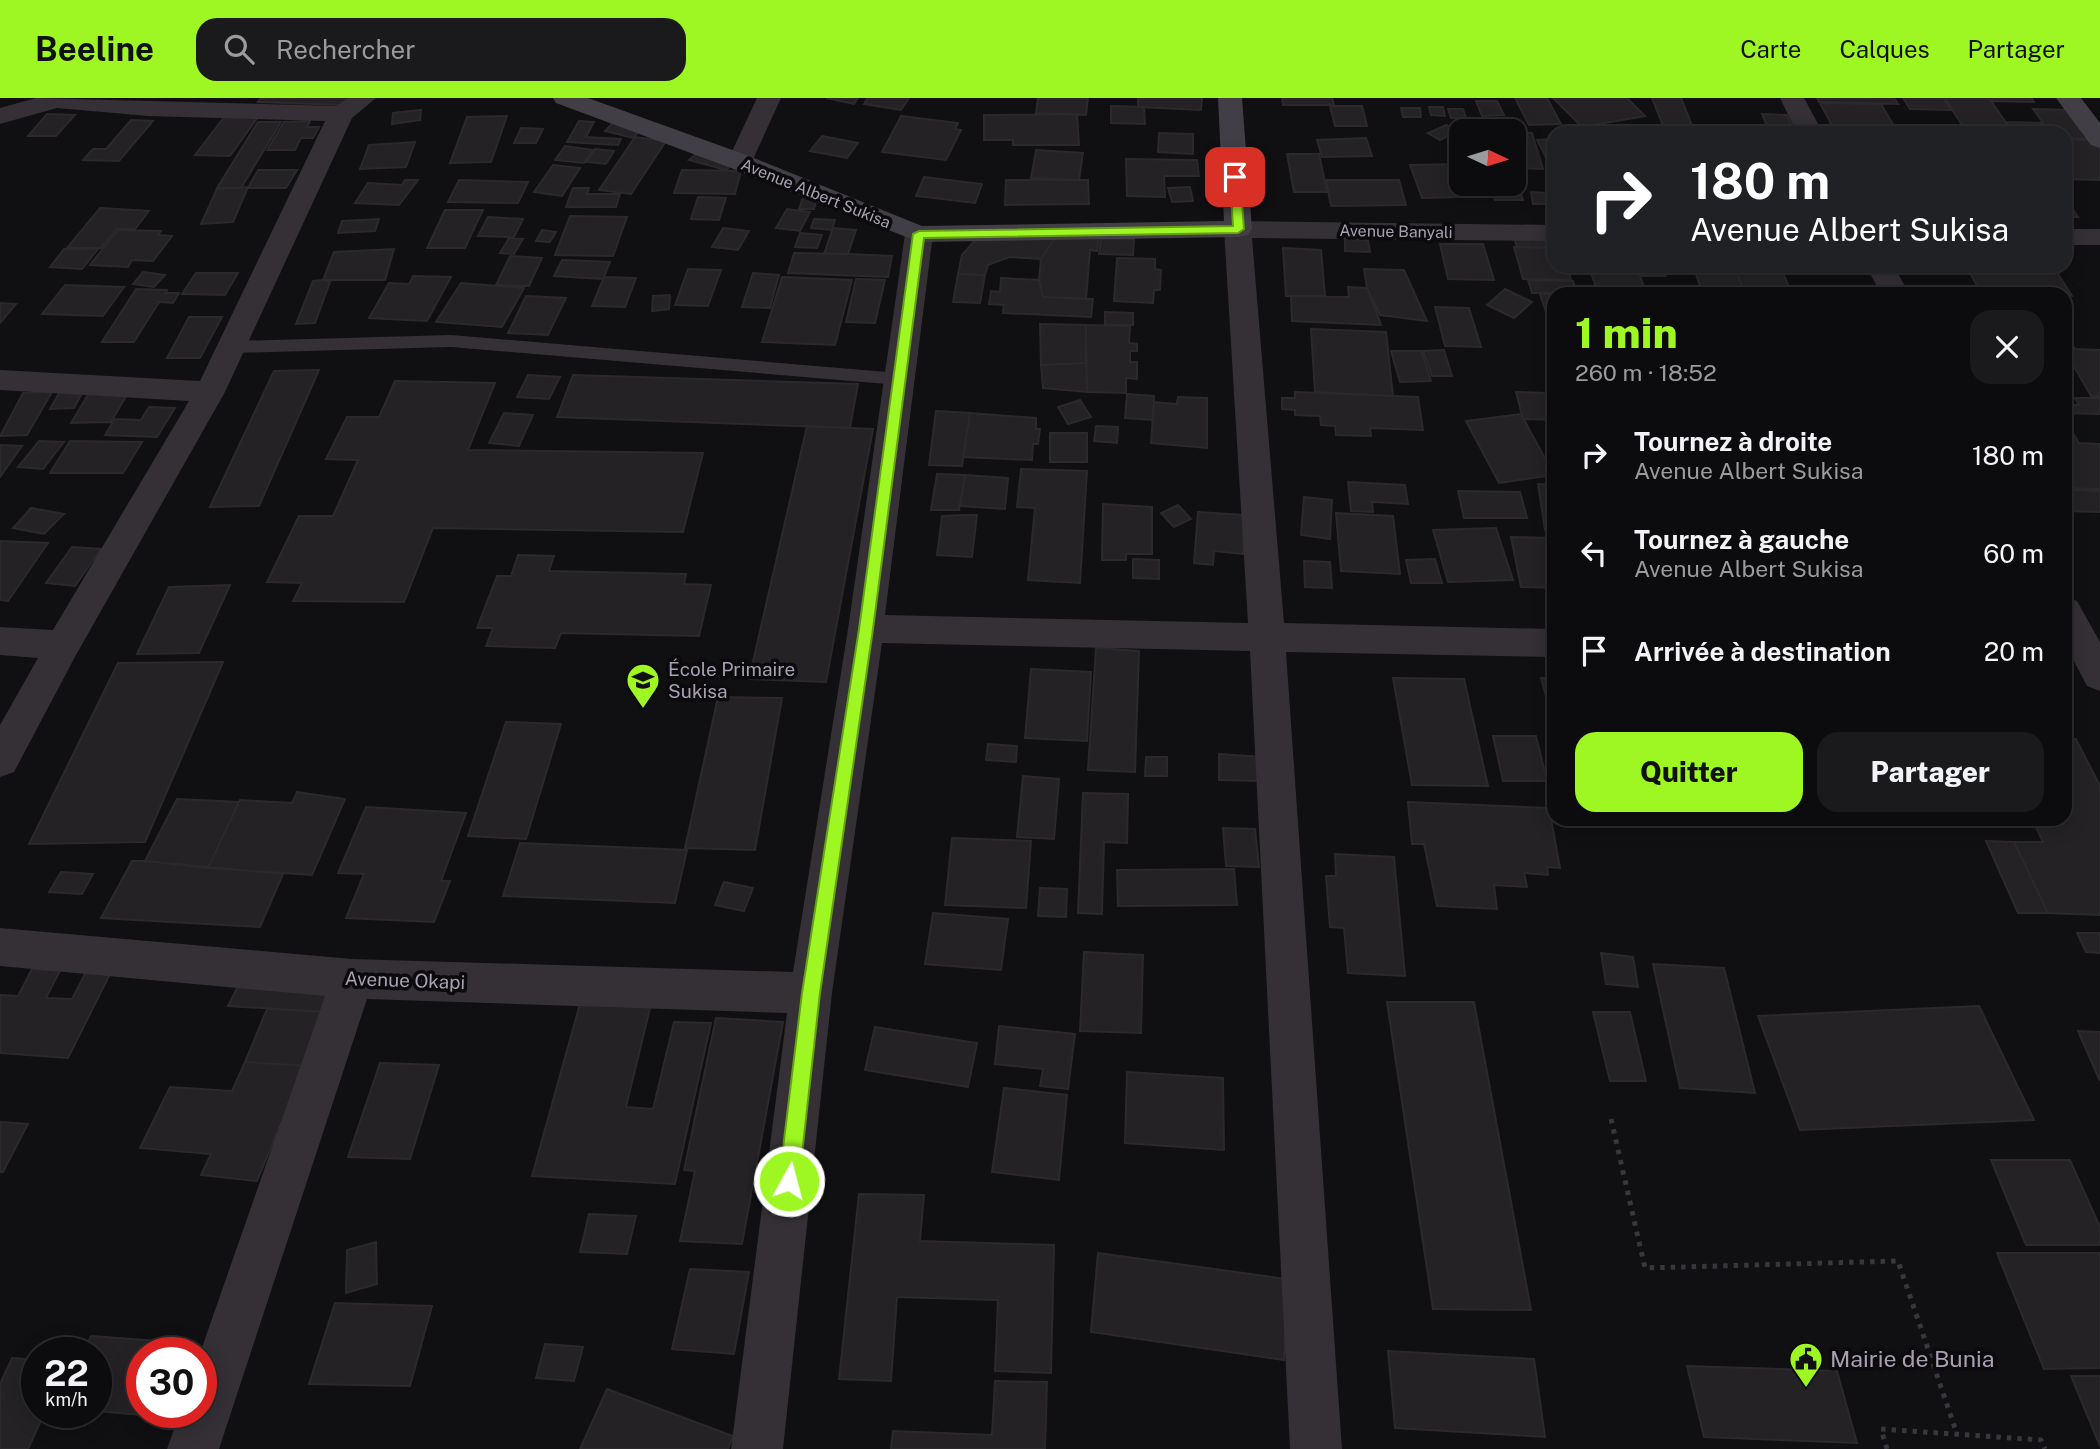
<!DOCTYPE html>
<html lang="fr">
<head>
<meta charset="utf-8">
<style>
	body { margin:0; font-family:"Public Sans",sans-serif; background:#1a191b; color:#f1f3f6; height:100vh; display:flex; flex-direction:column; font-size:26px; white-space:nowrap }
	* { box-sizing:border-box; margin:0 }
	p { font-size:23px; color:#9a9b9d }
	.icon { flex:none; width:38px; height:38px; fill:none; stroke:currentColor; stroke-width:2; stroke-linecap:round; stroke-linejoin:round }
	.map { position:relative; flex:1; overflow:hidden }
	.panel { position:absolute; left:1547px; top:189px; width:525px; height:539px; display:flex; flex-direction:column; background:#0c0b0d; border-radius:21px; box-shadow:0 4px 18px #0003,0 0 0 2px #2c2b2e }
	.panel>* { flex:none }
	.hud { position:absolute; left:1547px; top:28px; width:525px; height:147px; border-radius:21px; box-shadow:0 4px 18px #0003,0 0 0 2px #2c2b2e; background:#202124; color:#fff; overflow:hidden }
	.needle { width:46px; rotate:94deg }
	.controls { position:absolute; left:1449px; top:21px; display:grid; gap:14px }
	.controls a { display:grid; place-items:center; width:77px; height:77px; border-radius:14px; background:#0c0b0d; box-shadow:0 4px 18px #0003,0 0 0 2px #2c2b2e; font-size:35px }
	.speed { position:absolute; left:21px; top:1239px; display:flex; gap:14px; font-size:35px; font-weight:700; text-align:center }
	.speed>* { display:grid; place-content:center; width:91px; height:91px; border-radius:50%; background:#0c0b0d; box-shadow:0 4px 18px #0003,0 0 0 2px #2c2b2e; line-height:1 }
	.speed small { font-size:18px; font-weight:400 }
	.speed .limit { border:10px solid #d22; background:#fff; color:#111 }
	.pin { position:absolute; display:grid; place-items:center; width:60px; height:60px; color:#fff; margin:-30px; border-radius:14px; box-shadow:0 4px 10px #0006 }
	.me { position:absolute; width:77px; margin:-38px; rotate:7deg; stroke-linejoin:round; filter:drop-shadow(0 0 5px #0008) }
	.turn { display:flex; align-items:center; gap:24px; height:147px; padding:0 28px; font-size:32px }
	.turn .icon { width:91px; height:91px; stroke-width:2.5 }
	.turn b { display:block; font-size:49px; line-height:60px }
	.round { display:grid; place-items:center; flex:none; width:74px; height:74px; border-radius:21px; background:#1a191b }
	.overview { display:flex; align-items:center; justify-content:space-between; height:119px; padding:0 28px }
	h1 { font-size:42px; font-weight:800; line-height:52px; color:#9ef622 }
	.button { display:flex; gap:14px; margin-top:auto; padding:14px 28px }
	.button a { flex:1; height:80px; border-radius:21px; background:#9ef622; color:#111; font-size:28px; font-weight:800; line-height:80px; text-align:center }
	.button a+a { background:#1a191b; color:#f1f3f6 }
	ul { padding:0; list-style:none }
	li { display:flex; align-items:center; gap:21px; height:98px; padding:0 28px }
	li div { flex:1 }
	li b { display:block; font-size:26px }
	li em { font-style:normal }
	header { display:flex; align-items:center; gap:42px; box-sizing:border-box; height:98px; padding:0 35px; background:#9ef622; color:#111 }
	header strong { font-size:33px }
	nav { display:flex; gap:38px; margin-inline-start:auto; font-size:24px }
	.search { width:490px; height:63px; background:#1a191b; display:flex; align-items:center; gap:18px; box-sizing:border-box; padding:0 24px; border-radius:21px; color:#9a9b9d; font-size:26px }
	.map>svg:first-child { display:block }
	.building { fill:#242225; stroke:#2c292d; stroke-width:2 }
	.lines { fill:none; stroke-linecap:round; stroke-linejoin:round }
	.path { stroke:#39363d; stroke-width:5; stroke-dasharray:4.5 6; stroke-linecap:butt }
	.lane { fill:#343036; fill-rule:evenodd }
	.street { fill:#343036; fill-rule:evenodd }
	.secondary { fill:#423e46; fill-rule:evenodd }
	.route { fill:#9ef622; stroke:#67a016; stroke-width:2 }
	.labels { text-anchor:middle; stroke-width:7; stroke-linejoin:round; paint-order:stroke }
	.far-street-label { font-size:16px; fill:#a8a0b2; stroke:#0b0a0c }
	.poi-label { font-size:19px; fill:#a8a0b2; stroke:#0b0a0c; text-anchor:start }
	.street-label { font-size:19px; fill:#a8a0b2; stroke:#0b0a0c }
	.near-poi-label { font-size:23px; fill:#a8a0b2; stroke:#0b0a0c; text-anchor:start }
</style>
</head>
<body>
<header>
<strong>Beeline</strong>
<div class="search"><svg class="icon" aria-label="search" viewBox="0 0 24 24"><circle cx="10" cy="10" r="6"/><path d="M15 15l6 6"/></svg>Rechercher</div>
<nav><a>Carte</a><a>Calques</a><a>Partager</a></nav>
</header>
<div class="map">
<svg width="2100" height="1351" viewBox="0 0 2100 1351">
	<rect width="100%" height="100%" fill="#100f11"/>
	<!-- building -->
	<path class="building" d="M261,0h86l-5,7 -84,-3z
		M826,0h32l-4,6z
		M868,0h41l-8,12 -37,-6z
		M1038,0h50l-2,17 -50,-2z
		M1138,0h64l-1,12 -63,-3z
		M1282,0h50l2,7h-51z
		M1515,0h32l14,26 -32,1z
		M1553,0h74l18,18 -63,11z
		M1652,0h29l14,35h-29z
		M1817,0h77l4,6 -79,-2z
		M1903,0h40l8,12 -41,-1z
		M1945,0h44l24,35h-46z
		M1992,0h39l3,4 -41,-1z
		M1476,3h21l7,14 -22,1z
		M1820,5l61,1 17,29h-62z
		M1111,8l33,1 1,17 -34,-1z
		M1330,8h32l5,20h-32z
		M1429,9h14l2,9 -14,-1z
		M1401,10h19l1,9h-18z
		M1448,11h15l3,9h-15z
		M2033,11l39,1 22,29 -29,-1v-5h-51l-8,-11 37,1z
		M421,12l-1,10 -28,4 1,-11z
		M47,16l28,1 -19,21h-28z
		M1762,16l25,1 8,18h-25z
		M984,17l93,-1 2,31h-66v-5h-29z
		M225,18l33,1 -28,39 -35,-1z
		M507,18l-16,46 -41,1 17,-46z
		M901,18l57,7 -3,6 6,1 -15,30 -64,-8z
		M617,21l28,6 -12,13 -28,-7z
		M131,22l22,1 -34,40 -36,-1 10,-11h13z
		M310,23l-3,6h12l-6,11h-12l-6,12h-28l17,-28z
		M579,23l15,1 -8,15 35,2 -3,6 -51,-3z
		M258,24h23l-40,66h-24z
		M1446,27l11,6 -17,9 -12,-7z
		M521,30l22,1 -7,14h-22z
		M1514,34l18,1 11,36 -29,-1z
		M1159,35l34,1v20l-35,-2z
		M822,38l36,7 -11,15 -37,-7z
		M635,39l31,4 -35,53 -32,-4z
		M1366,40l6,18 -50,1 -5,-17z
		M1554,41v34l-17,-33z
		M2065,41l29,1 6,8v32l-35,-1z
		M415,44l-9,25 -46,2 9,-24z
		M565,48l28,4 -9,13 -29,-3z
		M595,51l19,2 -8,13 -19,-2z
		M701,51l37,9 -12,12 -37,-10z
		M1036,52l47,3 -4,27 -48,-2z
		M1287,56h32l8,38h-33z
		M1126,61l71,1 2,16h-35l1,21 -38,-1z
		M1461,66v20h29l5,12 -73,2 -12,-33z
		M553,67l27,3 -18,28 -28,-4z
		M258,72h39l-11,18h-38z
		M682,72l59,1 -6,23 -61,-1z
		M1514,75l9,27h-28l-5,-16h24z
		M924,79l58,7 -7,19 -59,-7z
		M405,82h13l-19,25 -44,-2 13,-20 34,2z
		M459,82l69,2 -10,21 -70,-1z
		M1006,82h82l1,24 -84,1z
		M1326,82h73l7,25 -75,1z
		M248,89l-15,35 -32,2 16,-35z
		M1190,89l3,14 -21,1 -4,-14z
		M573,90h16l-2,6h33l-4,13h-50z
		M1531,94l16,1 3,11h-17z
		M698,99l28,1 -7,22 -28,-1z
		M803,99l14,1 -3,11h-15z
		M2065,100l13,19h-13z
		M100,110l49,3 -14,18h-19l-15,19h-34z
		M787,111l23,3 -10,19 -24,-3z
		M445,112h38l-18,38h-38z
		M570,118l57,1 -14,39 -58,-1z
		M488,119l35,2 -9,18 -36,-1z
		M379,121l-4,12 -37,2 4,-12z
		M814,121l21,1 -3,10 -21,-2z
		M723,130l26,3 -11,19 -26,-3z
		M833,130l23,2 -8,24h-24z
		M1511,130l43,2v18l-37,-1z
		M118,132l43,1 -3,4 14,1 -19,25 -21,-1 -4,7 -38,-2z
		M542,132l14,2 -6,10 -14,-1z
		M800,135l22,2 -5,13 -22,-1z
		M1057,137l42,1 -2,15 -7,-1 -4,49 -43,-2 -4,-17 2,-21z
		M509,140l14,1 -9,15 -14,-1z
		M977,140h78l-14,21 -32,-2 -21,8 -3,10 -27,-1 4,-19z
		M1101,141h33l-1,16 -34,-1z
		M1345,141l23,1 2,12 -25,-1z
		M1440,146h43l11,36 -46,-1z
		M1514,149l40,1v18h13l4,14 -48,-1z
		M1283,150l38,2 4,46h-39z
		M64,151h34l-16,20 -32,-2z
		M394,151l-9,31h-62l11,-28z
		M794,155l54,1 44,2 -4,21 -100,-4z
		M510,158l32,2 -13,28 -33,-1z
		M1117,160l38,1v10l6,1 -1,20h-6l-1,13 -39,-2z
		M562,162l48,2 -7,17 -49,-3z
		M1588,168h74l4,10h-26l7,18h-48z
		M1693,168h41l11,28h-42z
		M1734,168h46l12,28h-47z
		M1955,168h98l19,30 -91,-3 -11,-20 -12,-1z
		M688,171l33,1 -13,36 -33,-1z
		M1364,171l40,1 23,51 -47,-6 -13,-27z
		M143,174l22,3 -11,12 -21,-3z
		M196,175h42l-13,22 -43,-1z
		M753,175l26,2 -9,33 -28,-1z
		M958,176l27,1 -5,28 -27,-1z
		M413,178l38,1 -24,44 -58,-3 20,-35 20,1z
		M604,179l32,1 -11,29 -33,-1z
		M782,179l70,3 -17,65 -73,-3z
		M1001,180l38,2 4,17 50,2 -2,18 -88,-4 1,-8 -15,-1 2,-13 9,1z
		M856,181l29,1 -10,43 -29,-1z
		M323,182l7,2 -15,41 -19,1 17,-43z
		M1528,182l45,1 4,12h-45z
		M461,185l63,5 -22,39 -66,-5z
		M65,187l59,2 -21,29 -61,-2z
		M1348,189l19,1 14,37 -89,-4 -1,-25 58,1z
		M136,191l31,1 -1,3h13l-6,10 -14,-1 -25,40h-32z
		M1505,191l27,13 -18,16 -27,-13z
		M1540,196h14v18h-8z
		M670,197l-1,14 -17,2 1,-15z
		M526,198l40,2 -18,37 -40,-2z
		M0,205l16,1 -16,19z
		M1435,209l34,1 12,39 -36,-1z
		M1105,214l28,1v12h-28z
		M189,219h33l-22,41h-33z
		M1040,226l46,1v38l-45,2z
		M1086,227l44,1 -1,17 8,1v7h-7v11h7v17l-11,-1v15l-39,-1z
		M1311,231l75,3 7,64 -78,-4z
		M2065,242l5,1 5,8 25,1v46h-9l-19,-33h-7z
		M1444,252l8,26h-20l-9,-25z
		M1391,253h30l10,30 -31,1z
		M1086,265l1,29 -44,-4 -2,-23z
		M319,272l-60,136 -49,1 64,-136z
		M528,277l32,2 -11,22 -32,-2z
		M573,277l285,9 -8,44 -293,-11z
		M89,282l-15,28 -24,1 16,-28z
		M395,283l100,2 -27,67 235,3 -20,79 -250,-4 -29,74 -111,-1 9,-18 -35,-1 32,-66h34l25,-56 -32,-1 21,-42h32z
		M133,286l-22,38 -40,1 23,-38z
		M52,294l-25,43 -27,1 23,-43z
		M1295,294l123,5 5,33 -53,-2 1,8 -35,-1 -1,-9 -14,-1 -1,-9 -25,-1v-5l-13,-1v-11h13z
		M1516,294l32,1 6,27 -31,-1z
		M1127,296l27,2 -1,24 -28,-2z
		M1178,299l29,1v50l-56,-5 3,-41 23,2z
		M2075,300h25v16l-35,-1v-9l14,1z
		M1080,302l11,17 -23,7 -10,-17z
		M149,309l26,1 -18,29 -52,-2 10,-16 26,1z
		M936,313l34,2 -8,53 -33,-1z
		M504,315l29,2 -14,31 -30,-3z
		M970,315l66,5v11h4l-2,15h-5l-1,16 -69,-3z
		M1521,316l33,61 -55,8 -33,-62z
		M807,328l66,3 -47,253 -77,-3z
		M1096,328l22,1 -1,16 -23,-2z
		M1050,335h37v29h-37z
		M2065,336l9,1 5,8 21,1v45l-35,-1z
		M39,343l25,1 -21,27 -25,-2z
		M70,343l72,1 -19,31h-73z
		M0,347l22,1 -22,31z
		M1021,371l66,2 -7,112 -52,-3 7,-72 -18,-1z
		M937,376l28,1 -6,35h-28z
		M965,377l43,3 -3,31 -45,-3z
		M1348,384l57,3 3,19 -36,-2 1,10 -22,-1z
		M1538,386l16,1v46l-9,-1z
		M2065,392l35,1v21l-35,-1z
		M1458,393l62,1 7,26h-63z
		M1304,399l28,3 -2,39 -29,-4z
		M1103,406l49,3v47h-26v6h-24z
		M1178,407l13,14 -17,8 -13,-14z
		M31,410l33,6 -20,20 -31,-6z
		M1198,414l46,3 -1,39 -29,-3 -1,14 -19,-2z
		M1336,415l57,3 7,58 -59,-3z
		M964,417h13l-5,42 -35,-2 5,-39z
		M1496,430l17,52 -65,2 -15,-52z
		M1511,439l43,1v50l-33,-1z
		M0,443l48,2 -40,58 -8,-1z
		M72,449l29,2 -26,37 -29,-3z
		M518,457l36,1 -5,15 137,3 -2,10 27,1 -12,51 -138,-3 -6,15 -69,-2 7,-18h-16l20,-52h14z
		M1133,461l26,1v19l-26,-1z
		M1435,461l7,24h-31l-5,-23z
		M1304,463l26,1 2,26 -27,-1z
		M230,487l-31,68 -62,1 32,-67z
		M1096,550l43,3 -4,121 -47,-2z
		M223,564l-78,180 -116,2 89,-181z
		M1031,571l60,3 -4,69 -62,-3z
		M1393,580l71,1 24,107 -76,-1z
		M1541,580h13v33h-4z
		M718,599l64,1 -27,152 -70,-2z
		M506,624l55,2 -35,115 -58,-3z
		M1493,638h43l11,45h-44z
		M2065,641h11l24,47v129l-52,-2 -34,-71h29l-11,-23h33z
		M988,646l29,2 -1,16 -30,-2z
		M1219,656l43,3v24l-43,-1z
		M1146,659h21v19h-22z
		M1023,678l36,3 -5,60 -37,-2z
		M297,694l48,7 -33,76 -104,-7 32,-68 52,3z
		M1083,695l45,1 -1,49 -23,-1 -2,72 -24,-1z
		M177,701l62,3 -31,66 -63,-7z
		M1408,704l141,6 11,60 -13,-1 1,8 -24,-2 3,14 -33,-2 3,24 -60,-3 -13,-62h-12z
		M366,709l100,6 -25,68h9l-16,41 -88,-4 18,-44 -26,-1z
		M1223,730l32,1 4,38 -33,-1z
		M952,740l79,3 -5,67 -81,-3z
		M1986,743l28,1 34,71h-30z
		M520,745l167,7 -12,53 -172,-7z
		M1335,756l59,3 11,119 -57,-3 -4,-45 -14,-1 -4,-51h10z
		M132,763h13l138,13 -23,53 -159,-9z
		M1234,771l3,36 -119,1 -1,-36z
		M61,774l32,2 -11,20 -33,-2z
		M724,784l29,6 -9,23 -29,-6z
		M1040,790l27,1 -1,28 -28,-1z
		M933,815l75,6 -7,51 -76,-6z
		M2077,835h23v20l-14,-1z
		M1084,854l59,3 -2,78 -61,-2z
		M1601,855l32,4 5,30 -32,-3z
		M1653,866l71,4 31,125 -75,-5z
		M32,871l28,2 -14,27 26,1 14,-27 24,2 -42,84 -68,-5v-58l18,1z
		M244,876l96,7 -13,31 -99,-6z
		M581,902l70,4 -25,103 27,2 21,-87 37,1 -36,161 -143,-8z
		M1387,904h87l57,308 -98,-1z
		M1979,908l55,114 -234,10 -42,-114z
		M267,911l60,3 -22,54 -60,-4z
		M1593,914h37l16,69h-36z
		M716,920l67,4 -41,222 -62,-3 15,-70 -11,-1z
		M999,928l76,8 -7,55 -28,-3 3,-17 -48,-5z
		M875,929l102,16 -9,44 -103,-17z
		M2078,933l22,1v49z
		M245,964l60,4 -48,115 -56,-6 10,-21 -71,-6 30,-61 62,4z
		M380,965l59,2 -29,94 -62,-2z
		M1127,974l96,6 1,72 -99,-7z
		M1004,990l63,7 -8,85 -67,-8z
		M0,1024l28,2 -25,48h-3z
		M1991,1062h79l30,67v18h-74z
		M859,1096l65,1 -4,46 134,4 -3,128 -56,-2 3,-71 -101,-3 -6,84 -52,-2z
		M589,1116l47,2 -9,38 -47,-2z
		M376,1144l1,42 -31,9 1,-43z
		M1098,1155l189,26 -3,81 -193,-28z
		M1997,1155h103v115l-56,1z
		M690,1171l59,3 -15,82 -62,-5z
		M335,1205l97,3 -22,80 -101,-2z
		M91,1238l94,7 -4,10h-39v59h14l-1,4 -59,-5v-58h-13z
		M545,1246l38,3 -9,34 -38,-3z
		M1388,1253l146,8 11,78 -150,-9z
		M12,1260l25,2v52h8l-17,37h-28v-65z
		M1687,1268l150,5 20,72 -153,-6z
		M2071,1278h29v70z
		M995,1283l52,1 -2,67h-154l2,-18 99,4z
		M607,1291l126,47 -5,13h-148z"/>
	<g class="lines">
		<!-- path -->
		<path class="path" d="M1611,1021l34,149 253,-7 59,173
			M1887,1351l-6,-20 160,11 4,9"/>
		<!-- lane -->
		<path class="lane" d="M451,237l448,38 9,6 -9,6 -448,-38 -219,6 -9,-6 9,-6z"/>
		<!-- street -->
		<path class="street" d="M36,0l300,8 12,-8h28l-24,20 -127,274 -149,263 -62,117 -14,5v-52l38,-67 -38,-3v-28l53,3 136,-229 -189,-11v-20l200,11 125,-260 -177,-5 -91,-8 -57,16v-16z
			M757,0h24l-32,70h-18l-4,-6z
			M1780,0h24l19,35h-26z
			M1238,123l316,4v16l-302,-3 32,385 270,6v28l-268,-5 56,797h-52l-40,-798 -368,-8 -50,350 -49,456h-52l56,-436 -420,-14 -148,450h-52l13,-37h21l-1,-59 125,-357 -325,-30v-38l352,31 441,13 55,-343 57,-395 4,-6 10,-2 10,2 4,6 -48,381 363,8 -24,-394 4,-6z
			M2065,131h35v16h-35z
			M1866,168h28l15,28h-28z
			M2065,499l12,4 23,41v49l-13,-5 -22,-42z"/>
		<!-- secondary -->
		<path class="secondary" d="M553,0h35l161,58 173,70 302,-5 -6,-123h24l10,131 -4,6 -10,2 -319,5 -188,-74 -175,-65z
			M2056,0h25l19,25v25l-9,-3z"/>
	</g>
	<!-- route -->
	<path class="route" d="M1235,75l5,4 4,52 -6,4 -314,5 -51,391 -53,364 -21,188 -3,7 -7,3 -7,-3 -3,-7 23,-188 57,-364 54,-395 6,-3 314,-5 -3,-49z"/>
	<!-- icons -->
	<defs>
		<symbol id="school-pin" viewBox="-11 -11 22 30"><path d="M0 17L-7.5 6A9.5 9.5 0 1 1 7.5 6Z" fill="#9ef622" stroke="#0b0a0c"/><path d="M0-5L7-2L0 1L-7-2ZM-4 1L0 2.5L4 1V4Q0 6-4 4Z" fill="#111"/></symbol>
		<symbol id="civic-pin" viewBox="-11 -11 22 30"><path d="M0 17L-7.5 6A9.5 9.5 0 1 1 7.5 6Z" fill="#9ef622" stroke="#0b0a0c"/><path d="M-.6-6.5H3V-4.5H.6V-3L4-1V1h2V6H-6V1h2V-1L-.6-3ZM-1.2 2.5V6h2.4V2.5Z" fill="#111"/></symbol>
	</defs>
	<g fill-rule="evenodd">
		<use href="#school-pin" x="624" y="563" width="38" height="52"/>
		<use href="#civic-pin" x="1787" y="1242" width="38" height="52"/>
	</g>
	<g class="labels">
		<!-- far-street labels -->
		<g class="far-street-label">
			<text transform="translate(816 95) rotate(22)" y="6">Avenue Albert Sukisa</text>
			<text transform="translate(1396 133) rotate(1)" y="6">Avenue Banyali</text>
		</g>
		<!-- poi labels -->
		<g class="poi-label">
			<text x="668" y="578">École Primaire<tspan x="668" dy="22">Sukisa</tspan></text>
		</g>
		<!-- street labels -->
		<g class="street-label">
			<text transform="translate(405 882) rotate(2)" y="7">Avenue Okapi</text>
		</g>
		<!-- near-poi labels -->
		<g class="near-poi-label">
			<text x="1830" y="1269">Mairie de Bunia</text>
		</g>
	</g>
</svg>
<div class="controls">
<a><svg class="needle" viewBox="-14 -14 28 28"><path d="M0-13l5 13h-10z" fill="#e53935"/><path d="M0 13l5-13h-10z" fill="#9a9b9d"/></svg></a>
</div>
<div class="speed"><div>22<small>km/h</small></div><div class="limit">30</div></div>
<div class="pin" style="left:1235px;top:79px;background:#d93025"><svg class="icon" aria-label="arrive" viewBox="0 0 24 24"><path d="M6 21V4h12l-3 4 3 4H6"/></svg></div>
<svg class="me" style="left:789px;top:1083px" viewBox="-20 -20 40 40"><circle r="17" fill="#9ef622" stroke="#fff" stroke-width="3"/><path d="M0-11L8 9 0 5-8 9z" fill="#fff"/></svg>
<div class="hud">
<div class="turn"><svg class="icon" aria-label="right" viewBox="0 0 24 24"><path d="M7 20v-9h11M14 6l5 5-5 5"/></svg><div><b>180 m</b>Avenue Albert Sukisa</div></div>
</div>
<section class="panel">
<div class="overview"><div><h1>1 min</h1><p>260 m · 18:52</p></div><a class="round"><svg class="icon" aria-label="close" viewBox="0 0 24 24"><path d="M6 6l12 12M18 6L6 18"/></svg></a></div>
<ul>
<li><svg class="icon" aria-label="right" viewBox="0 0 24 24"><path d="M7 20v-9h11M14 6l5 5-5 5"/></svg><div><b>Tournez à droite</b><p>Avenue Albert Sukisa</p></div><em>180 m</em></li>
<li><svg class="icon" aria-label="left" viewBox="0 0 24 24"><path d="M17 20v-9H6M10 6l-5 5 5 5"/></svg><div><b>Tournez à gauche</b><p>Avenue Albert Sukisa</p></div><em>60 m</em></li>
<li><svg class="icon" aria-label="arrive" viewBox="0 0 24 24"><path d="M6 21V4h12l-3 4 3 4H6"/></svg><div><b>Arrivée à destination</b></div><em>20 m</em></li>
</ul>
<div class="button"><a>Quitter</a><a>Partager</a></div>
</section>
</div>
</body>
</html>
